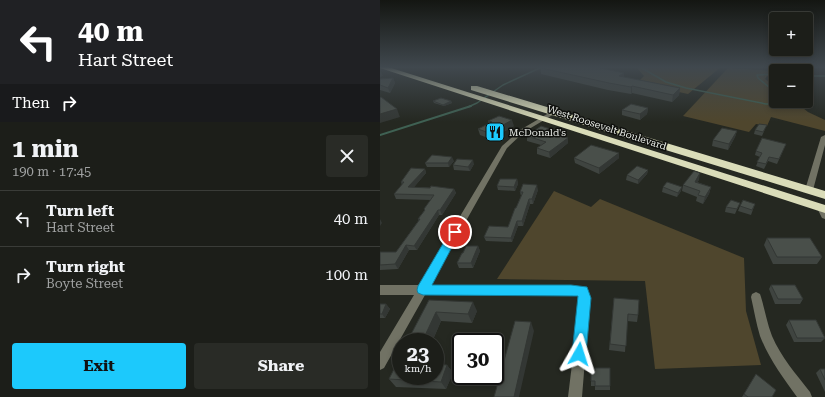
<!DOCTYPE html>
<html lang="en">
<head>
<meta charset="utf-8">
<style>
	body { margin:0; font-family:"Roboto Serif",serif; background:#292b26; color:#f1f3f6; height:100vh; display:flex; flex-direction:column; font-size:15px; white-space:nowrap }
	* { box-sizing:border-box; margin:0 }
	p { font-size:13px; color:#a0a2a2 }
	.icon { flex:none; width:22px; height:22px; fill:none; stroke:currentColor; stroke-width:2; stroke-linecap:round; stroke-linejoin:round }
	.map { position:relative; flex:1; overflow:hidden }
	.side { display:flex; flex-direction:column; background:#1c1e19; width:380px }
	.side>* { flex:none }
	.banner { background:#202124; color:#fff; overflow:hidden }
	.tools { position:absolute; left:389px; top:12px; display:grid; gap:8px }
	.tools a { display:grid; place-items:center; width:44px; height:44px; border-radius:4px; background:#1c1e19; box-shadow:0 2px 6px #0003,0 0 0 1px #3a3c38; font-size:20px }
	.speed { position:absolute; left:12px; top:333px; display:flex; gap:8px; font-size:20px; font-weight:700; text-align:center }
	.speed>* { display:grid; place-content:center; width:52px; height:52px; border-radius:50%; background:#1c1e19; box-shadow:0 2px 6px #0003,0 0 0 1px #3a3c38; line-height:1 }
	.speed small { font-size:10px; font-weight:400 }
	.speed .limit { border:2px solid #111; border-radius:6px; background:#fff; color:#111 }
	.pin { position:absolute; display:grid; place-items:center; width:34px; height:34px; color:#fff; margin:-17px; border:2px solid #fff; border-radius:50%; box-shadow:0 1px 4px #0007 }
	.me { position:absolute; width:44px; margin:-22px; rotate:6deg; stroke-linejoin:round; filter:drop-shadow(0 0 3px #0008) }
	.turn { display:flex; align-items:center; gap:14px; height:84px; padding:0 12px; font-size:18px }
	.turn .icon { width:52px; height:52px; stroke-width:2.5 }
	.turn b { display:block; font-size:28px; line-height:34px }
	.then { display:flex; align-items:center; height:38px; padding:0 12px; background:#0003; gap:8px; font-size:15px }
	.round { display:grid; place-items:center; flex:none; width:42px; height:42px; border-radius:4px; background:#292b26 }
	.summary { display:flex; align-items:center; justify-content:space-between; height:68px; padding:0 12px }
	h1 { font-size:24px; font-weight:700; line-height:30px }
	.button { display:flex; gap:8px; margin-top:auto; padding:8px 12px }
	.button a { flex:1; height:46px; border-radius:4px; background:#1cc9fc; color:#111; font-size:16px; font-weight:700; line-height:46px; text-align:center }
	.button a+a { background:#292b26; color:#f1f3f6 }
	ul { padding:0; list-style:none }
	li { display:flex; align-items:center; gap:12px; height:56px; padding:0 12px; border-top:1px solid #3a3c38 }
	li div { flex:1 }
	li b { display:block; font-size:15px }
	li em { font-style:normal }
	main { display:flex; flex:1; min-height:0 }
	.map>svg:first-child { display:block }
	.green { fill:#4f462d }
	.lines { fill:none; stroke-linecap:round; stroke-linejoin:round }
	.stream-far1 { stroke:#3f6153; stroke-width:1.5 }
	.stream { stroke:#3f6153; stroke-width:2 }
	.street { fill:#717264; fill-rule:evenodd }
	.highway { fill:#dadcb9; fill-rule:evenodd }
	.wall { fill:#3f4440 }
	.shaded-wall { fill:#333734 }
	.building { fill:#494f4a; stroke:#333734 }
	.route { fill:#1cc9fc; stroke:#1283a4 }
	.labels { text-anchor:middle; stroke-width:3; stroke-linejoin:round; paint-order:stroke }
	.far-street-label { font-size:10px; fill:#eaede8; stroke:#0f100d }
	.far-poi-label { font-size:10px; fill:#eaede8; stroke:#0f100d; text-anchor:start }
</style>
</head>
<body>
<main>
<section class="side">
<div class="banner">
<div class="turn"><svg class="icon" aria-label="left" viewBox="0 0 24 24"><path d="M17 20v-9H6M10 6l-5 5 5 5"/></svg><div><b>40 m</b>Hart Street</div></div>
<div class="then">Then<svg class="icon" aria-label="right" viewBox="0 0 24 24"><path d="M7 20v-9h11M14 6l5 5-5 5"/></svg></div>
</div>
<div class="summary"><div><h1>1 min</h1><p>190 m · 17:45</p></div><a class="round"><svg class="icon" aria-label="close" viewBox="0 0 24 24"><path d="M6 6l12 12M18 6L6 18"/></svg></a></div>
<ul>
<li><svg class="icon" aria-label="left" viewBox="0 0 24 24"><path d="M17 20v-9H6M10 6l-5 5 5 5"/></svg><div><b>Turn left</b><p>Hart Street</p></div><em>40 m</em></li>
<li><svg class="icon" aria-label="right" viewBox="0 0 24 24"><path d="M7 20v-9h11M14 6l5 5-5 5"/></svg><div><b>Turn right</b><p>Boyte Street</p></div><em>100 m</em></li>
</ul>
<div class="button"><a>Exit</a><a>Share</a></div>
</section>
<div class="map">
<svg width="445" height="397" viewBox="0 0 445 397">
	<rect width="100%" height="100%" fill="#252821"/>
	<!-- green -->
	<path class="green" d="M256,67h85l-33,27 -23,-5 -7,-5 -18,-4 4,-4z
		M348,68l48,3v6l-9,-1 -2,3 11,8v14h18l14,11 17,8v11l-54,-14 -4,9 -11,-2 -7,8 -66,-16z
		M174,191l37,16 9,-8 144,59 2,53 15,54 -106,4 -10,-88 -148,-2z"/>
	<g class="lines">
		<!-- stream-far1 -->
		<path class="stream-far1" d="M260,67l26,15 20,6 80,16h15l3,-3
			M396,74l-19,1 1,3 18,15
			M426,76h19
			M88,107l9,-4 26,-18 39,-18"/>
		<!-- stream -->
		<path class="stream" d="M0,135l91,-29"/>
		<!-- street -->
		<path class="street" d="M174,110l3,2 -1,1 -32,19 -17,16 -77,137h141l16,3 3,10 -8,99h-14l12,-99 -1,-3h-154l-41,73 -4,2v-18l34,-57h-34v-10h39l83,-139 18,-16z
			M445,135v10l-12,45 -4,2h-3l-1,-2 16,-53z
			M441,205l4,3v11l-3,-1 -5,-10z
			M376,292l4,2 1,3c4,13 6,26 11,39 9,21 24,38 38,56l2,5h-15c-14,-19 -28,-38 -37,-61 -4,-13 -6,-26 -9,-39l1,-3z"/>
		<!-- highway -->
		<path class="highway" d="M0,67h8l437,138v8l-445,-145z
			M91,86h6l348,105v8l-354,-109z"/>
	</g>
	<!-- wall -->
	<path class="wall" d="M136,67h11l-3,1z
		M163,67h58v1l23,5v4l56,11 -1,7 -7,7 -40,-9 -1,1 -23,-4 -67,-16v-6z
		M13,78l2,5 -5,10 -10,-3v-11z
		M53,101h18l1,2 -8,3 -10,-3z
		M268,108l-1,6 -7,6 -18,-5v-5z
		M108,121l26,5 -23,13 -11,-4 -2,-6 11,-5z
		M170,129v4l18,10 -18,15 -13,-4v-6l4,-3 -14,-4v-5z
		M385,129l-3,7 -8,-2 1,-4z
		M357,131l-2,6 -7,13 -16,-4 1,-6z
		M406,144l-9,20 -9,-3 -4,8 -8,-3 4,-9 -5,-2 1,-4z
		M194,158h45l-20,16 -24,-11z
		M74,161l-5,6h-22l-2,-4z
		M94,164l-4,7 -16,-1 -1,-5z
		M45,169l1,4 -12,14 40,2 2,4 -14,22h-3l-22,35h-8l-11,19 -18,1v-18h16l23,-32 -1,-1 6,-8v-2l7,-9 -35,-1 -2,-5 8,-9 -1,-3z
		M268,170l-1,4 -9,10 -12,-4 1,-5z
		M137,179l1,5 -3,7 -17,-1 -1,-4z
		M319,180l-2,2 14,5 -2,7 -6,10 -7,-3 1,-4 -15,-6 1,-6z
		M283,187l18,4 -4,6 -15,-5z
		M158,190l-5,14h-3l-7,22h-5l-6,16 -26,-1 -2,-4 24,-10 13,-31 -1,-4z
		M375,204l-4,11 -13,-4 2,-5z
		M346,207h12l-3,7 -10,-2z
		M387,238l55,19 -5,7h-44l-9,-19z
		M98,246l2,5 -7,17h-14l-2,-5 6,-10z
		M391,285l32,14 -3,5h-25l-6,-15z
		M234,298l24,17 -1,7 -10,-1 -2,31 -16,-2z
		M49,300l48,11 -5,12 -31,-2 -9,21h-25z
		M0,304h6l4,5 -5,9h-5z
		M409,320l36,18 -4,4h-27l-8,-17z
		M67,365l6,8 -7,16 -50,-2 -7,-8z
		M230,368v22h-15v-4h-4v-5l4,-8z
		M440,369h5v23l-9,-19z
		M376,374l16,23h-30z"/>
	<!-- shaded-wall -->
	<path class="shaded-wall" d="M0,72h1l2,4 -3,1z
		M244,73v6l-5,-3z
		M13,78l2,5 -5,10 -2,-5z
		M252,86v7l-1,1v-7z
		M300,88l-1,7 -7,7 1,-7z
		M71,101l1,2 -8,3 -1,-1z
		M268,108l-1,6 -7,6v-6z
		M17,109l3,8 -20,6v-9z
		M132,120l2,6 -23,13 -2,-6z
		M170,129v5l-4,-3z
		M357,131l-2,6 -7,13 1,-6z
		M188,138v5l-18,15 -1,-6z
		M239,153v5l-20,16v-6z
		M72,157l2,4 -5,6 -1,-4z
		M93,160l1,4 -4,7 -2,-4z
		M45,169l1,4 -16,19 -2,-5z
		M268,170l-1,4 -9,10v-4z
		M320,173l-1,7 -6,8 2,-6z
		M137,179l1,5 -3,7 -1,-4z
		M157,185l1,5 -5,14 -1,-5z
		M302,187l-1,4 -4,6 1,-4z
		M331,187l-2,7 -6,10 2,-7z
		M74,189l2,4 -14,22 -2,-5z
		M149,199l1,5 -7,22 -1,-5z
		M58,210l1,5 -22,35 -3,-4z
		M0,219l2,4 -2,3z
		M137,221l1,5 -6,16 -1,-4z
		M26,245l3,5 -11,19 -3,-5z
		M98,246l2,5 -7,17 -2,-5z
		M93,302l4,9 -5,12 -4,-9z
		M6,304l4,5 -5,9 -3,-4z
		M56,312l5,9 -9,21h-10z
		M151,322l3,9 -15,66h-5z
		M67,365l6,8 -7,16 -5,-7z"/>
	<!-- building -->
	<path class="building" d="M163,67h54h-1l28,6 -5,3 61,12 -7,7 -41,-9 -1,1 -22,-4 -68,-15z
		M13,78l-5,10 -8,-3v-6z
		M1,97l16,12 -17,5v-16z
		M61,98l10,3 -8,4 -10,-4z
		M251,104l17,4 -8,6 -18,-4z
		M119,116l13,4 -23,13 -11,-4 14,-7 -4,-1z
		M379,124l8,1 -4,7 -8,-2z
		M161,126l9,3 -4,2 22,7 -19,14 -12,-4 9,-6 -19,-6z
		M342,128l15,3 -8,13 -16,-4z
		M382,138l24,6 -7,15 -10,-2 -3,7 -9,-2 5,-9 -6,-2z
		M211,145l28,8 -20,15 -25,-10z
		M52,155l20,2 -4,6h-23z
		M77,159l16,1 -5,7 -15,-2z
		M257,166l11,4 -10,10 -11,-5z
		M31,168l14,1 -17,18 22,1 1,-2 23,3 -14,21h-2l-24,36 -8,-1 -11,19 -15,1v-13h16l24,-33h-2l7,-9 -1,-1 10,-14 -40,-1 10,-12h-3z
		M314,171l6,2 -5,9 16,5 -6,10 -7,-2 2,-4 -17,-6z
		M120,179h17l-3,8 -17,-1z
		M287,182l15,5 -4,6 -15,-6z
		M143,184l14,1 -5,14h-3l-7,22h-5l-6,17 -27,-1 5,-11 19,1 7,-19h1l7,-16h-3z
		M351,200l9,3 -3,6 -11,-2z
		M363,200l12,4 -3,6 -12,-4z
		M387,238h43l12,19h-45z
		M86,246h12l-7,17h-14l5,-10h1z
		M391,285h24l8,14h-25z
		M234,298l25,2 -1,15 -10,-1 -2,32 -16,-2z
		M49,300l44,2 -5,12 -32,-2 -14,30h-15z
		M0,304h6l-4,10h-2z
		M409,320h27l9,18h-28z
		M135,321l16,1 -17,75h-20z
		M21,355v21h34v-12l12,1 -6,17 -52,-3z
		M215,368h15v18h-15v-5h-4v-8h4z
		M440,369h5v11z
		M376,374l20,16 -4,7h-24l-4,-3z"/>
	<!-- sky -->
	<linearGradient id="sky" x2="0" y2="1"><stop stop-color="#141612"/><stop offset="0.55" stop-color="#40484e"/><stop offset="1" stop-color="#40484e" stop-opacity="0"/></linearGradient>
	<rect width="445" height="122" fill="url(#sky)"/>
	<!-- route -->
	<path class="route" d="M75,229l4,1 1,2 -28,53h139l16,2 4,11 -5,56 -2,5 -5,2 -5,-2 -2,-5 6,-58 -155,-1 -5,-2 -1,-3 1,-4 33,-56z"/>
	<!-- icons -->
	<defs>
		<symbol id="restaurant-square" viewBox="-11 -11 22 22"><rect x="-9" y="-9" width="18" height="18" rx="4" fill="#1cc9fc" stroke="#0f100d"/><path d="M-5-6h1v4h1v-4h1v4h1v-4h1v5L-1.5 .5V6h-2V.5L-5-1ZM5-6V6H3V1.5H1.5Q1.5-4 5-6Z" fill="#111"/></symbol>
	</defs>
	<g fill-rule="evenodd">
		<use href="#restaurant-square" x="104" y="121" width="22" height="22"/>
	</g>
	<g class="labels">
		<!-- far-street labels -->
		<g class="far-street-label">
			<text transform="translate(227 127) rotate(18)" y="4">West Roosevelt Boulevard</text>
		</g>
		<!-- far-poi labels -->
		<g class="far-poi-label">
			<text x="129" y="136">McDonald's</text>
		</g>
	</g>
</svg>
<div class="tools">
<a>+</a>
<a>−</a>
</div>
<div class="speed"><div>23<small>km/h</small></div><div class="limit">30</div></div>
<div class="pin" style="left:75px;top:232px;background:#d93025"><svg class="icon" aria-label="arrive" viewBox="0 0 24 24"><path d="M6 21V4h12l-3 4 3 4H6"/></svg></div>
<svg class="me" style="left:199px;top:354px" viewBox="-20 -20 40 40"><path d="M0-17L14 15 0 8-14 15z" fill="#1cc9fc" stroke="#fff" stroke-width="4"/></svg>
</div>
</main>
</body>
</html>
